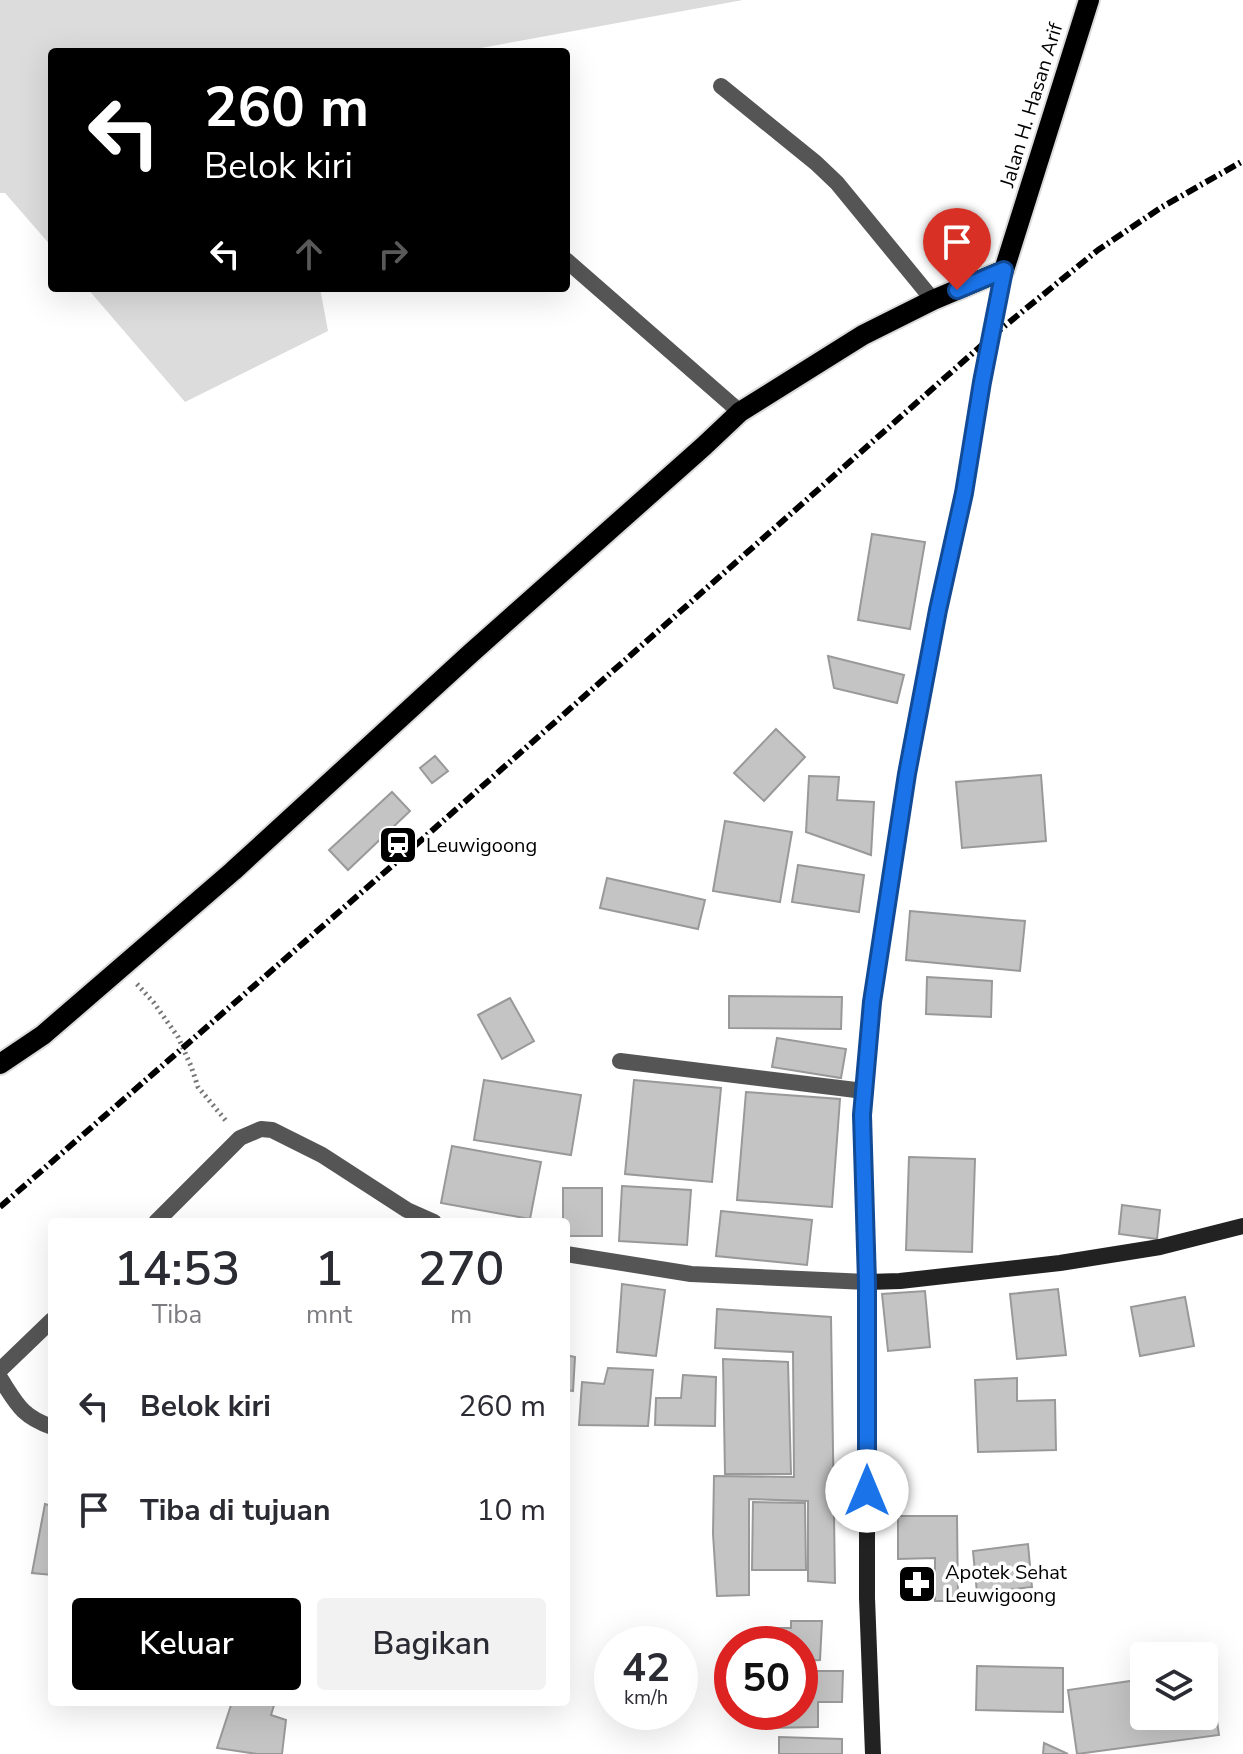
<!DOCTYPE html>
<html lang="id">
<head>
<meta charset="utf-8">
<style>
	body { margin:0; font-family:"Nunito Sans",sans-serif; background:#f2f2f3; color:#2b2b33; height:100vh; display:flex; flex-direction:column; font-size:30px; white-space:nowrap }
	* { box-sizing:border-box; margin:0 }
	p { font-size:26px; color:#7c7c81 }
	.icon { flex:none; width:44px; height:44px; fill:none; stroke:currentColor; stroke-width:2; stroke-linecap:round; stroke-linejoin:round }
	.map { position:relative; flex:1; overflow:hidden }
	.sheet { position:absolute; left:48px; top:1218px; width:522px; height:488px; display:flex; flex-direction:column; background:#fff; border-radius:8px; box-shadow:0 8px 32px #0002 }
	.sheet>* { flex:none }
	.guide { position:absolute; left:48px; top:48px; width:522px; height:244px; border-radius:8px; box-shadow:0 8px 32px #0002; background:#000; color:#fff; overflow:hidden }
	.tools { position:absolute; left:1130px; top:1642px; display:grid; gap:16px }
	.tools a { display:grid; place-items:center; width:88px; height:88px; border-radius:8px; background:#fff; box-shadow:0 8px 32px #0002; font-size:40px }
	.speed { position:absolute; left:594px; top:1626px; display:flex; gap:16px; font-size:40px; font-weight:700; text-align:center }
	.speed>* { display:grid; place-content:center; width:104px; height:104px; border-radius:50%; background:#fff; box-shadow:0 8px 32px #0002; line-height:1 }
	.speed small { font-size:20px; font-weight:400 }
	.speed .limit { border:12px solid #d22; background:#fff; color:#111 }
	.pin { position:absolute; display:grid; place-items:center; width:68px; height:68px; color:#fff; margin:-82px -34px; border-radius:50% 50% 50% 0; rotate:-45deg; box-shadow:0 0 8px #0007 }
	.pin .icon { rotate:45deg }
	.me { position:absolute; width:88px; margin:-44px; rotate:0deg; stroke-linejoin:round; filter:drop-shadow(0 0 6px #0008) }
	.turn { display:flex; align-items:center; gap:28px; height:168px; padding:0 24px; font-size:36px }
	.turn .icon { width:104px; height:104px; stroke-width:2.5 }
	.turn b { display:block; font-size:56px; line-height:68px }
	.lanes { display:flex; align-items:center; height:76px; padding:0 24px; background:#0003; justify-content:center; gap:40px; direction:ltr }
	.lanes .off { opacity:.35 }
	.eta { display:flex; justify-content:space-evenly; align-items:center; height:136px; text-align:center }
	.eta b { font-size:48px; font-weight:600; line-height:56px }
	.button { display:flex; gap:16px; margin-top:auto; padding:16px 24px }
	.button a { flex:1; height:92px; border-radius:8px; background:#000; color:#fff; font-size:32px; font-weight:600; line-height:92px; text-align:center }
	.button a+a { background:#f2f2f3; color:#2b2b33 }
	ul { padding:0; list-style:none }
	li { display:flex; align-items:center; gap:24px; height:104px; padding:0 24px }
	li div { flex:1 }
	li b { display:block; font-size:30px }
	li em { font-style:normal }
	.map>svg:first-child { display:block }
	.green { fill:#dcdcdc }
	.building { fill:#c4c4c4; stroke:#999; stroke-width:2 }
	.lines { fill:none; stroke-linecap:round; stroke-linejoin:round }
	.primary-casing { stroke:#dbdbdb; stroke-width:24 }
	.path { stroke:#777; stroke-width:5; stroke-dasharray:2 4; stroke-linecap:butt }
	.street { stroke:#555; stroke-width:16 }
	.secondary { stroke:#222; stroke-width:16 }
	.primary { stroke:#000; stroke-width:20 }
	.rail { stroke:#000; stroke-width:6; stroke-dasharray:12 4 2 4; stroke-linecap:butt }
	.route-casing { stroke:#114b97; stroke-width:20 }
	.route { stroke:#1a73e8; stroke-width:14 }
	.labels { text-anchor:middle; stroke-width:7; stroke-linejoin:round; paint-order:stroke }
	.street-label { font-size:20px; fill:#000; stroke:#fff }
	.poi-label { font-size:20px; fill:#000; stroke:#fff; text-anchor:start }
</style>
</head>
<body>
<div class="map">
<svg width="1243" height="1754" viewBox="0 0 1243 1754">
	<rect width="100%" height="100%" fill="#fff"/>
	<!-- green -->
	<path class="green" d="M0,0h743l-284,52h-407v195l-47,-54h-5z
		M87,288h233l8,43 -143,71z"/>
	<!-- building -->
	<path class="building" d="M872,534l53,8 -15,87 -52,-9z
		M828,656l76,19 -7,28 -63,-15z
		M776,729l29,28 -41,44 -30,-28z
		M435,756l13,15 -16,12 -12,-15z
		M1041,775l5,66 -84,7 -6,-66z
		M809,776l30,1 -2,23 37,2 -3,53 -65,-23z
		M392,792l18,19 -62,59 -19,-20z
		M725,821l67,11 -12,70 -67,-11z
		M798,865l66,10 -5,37 -67,-10z
		M607,878l98,22 -7,29 -98,-21z
		M910,911l115,10 -5,50 -114,-11z
		M927,977l65,4 -1,36 -65,-3z
		M729,996l113,1 -1,32 -112,-1z
		M510,998l24,43 -32,18 -24,-44z
		M777,1038l69,11 -5,29 -69,-11z
		M484,1080l97,15 -10,60 -97,-15z
		M634,1080l87,8 -9,94 -87,-8z
		M746,1092l94,7 -8,108 -95,-7z
		M452,1146l89,16 -11,57 -89,-16z
		M909,1157l66,2 -3,93 -66,-2z
		M622,1186l69,4 -4,55 -68,-4z
		M563,1188h39v48h-36v-14h-3z
		M1122,1205l38,5 -3,29 -38,-5z
		M721,1211l91,9 -5,45 -91,-9z
		M622,1284l43,6 -9,66 -39,-4z
		M1058,1289l8,66 -49,4 -7,-65z
		M925,1291l5,56 -42,4 -6,-57z
		M1185,1297l9,49 -54,10 -9,-49z
		M717,1309l114,8 4,266 -27,-2v-80l-59,-2v96l-32,1 -4,-62 1,-58 80,1 -1,-125 -78,-4z
		M566,1355l9,2 -2,34 -7,-1z
		M723,1359l65,3 3,112h-66z
		M608,1368l45,2 -5,56 -69,-1 3,-43 22,2z
		M683,1375l33,2 -1,49 -60,-1 1,-27h25z
		M1017,1378v23l38,-1 1,50 -78,2 -3,-72z
		M753,1502l52,1 1,67h-54z
		M45,1504l7,2v69l-20,-2z
		M898,1516h59l1,85h-23v-43l-37,1z
		M1028,1544l4,43 -55,6 -4,-42z
		M791,1621h31l-2,39 -20,1v-17h-24l-2,-16h17z
		M977,1666l86,2v44l-87,-2z
		M1210,1670l9,65 -142,19 -9,-64 76,-11v37h60v-45z
		M800,1671h43l-1,31h-24v25l-57,1v-16h39z
		M232,1702h43l-4,13 15,5 -4,34h-25l-40,-6z
		M779,1737l63,2v15h-63z
		M1044,1743l24,11h-25z"/>
	<g class="lines">
		<defs>
			<path id="primary" d="M0,1064l43,-29 190,-164 237,-217 234,-208 36,-34 123,-77 70,-35 71,-30 85,-270"/>
		</defs>
		<!-- primary casing -->
		<use href="#primary" class="primary-casing"/>
		<!-- path -->
		<path class="path" d="M137,984l17,19 24,34 13,29 7,21 29,35"/>
		<!-- street -->
		<path class="street" d="M721,86l95,77 21,20 96,117
			M566,260l174,152
			M620,1061l244,30
			M156,1222l84,-84 21,-9 11,1 50,25 85,55 27,12
			M566,1254l125,20 176,8
			M0,1370l52,-50
			M0,1378c17,26 21,38 52,49"/>
		<!-- secondary -->
		<path class="secondary" d="M867,1282l33,-1 160,-18 100,-16 83,-21
			M873,1754l-6,-156v-316l-5,-167 10,-113 35,-228 31,-164 26,-117 18,-111 22,-112"/>
		<!-- primary -->
		<use href="#primary" class="primary"/>
		<!-- rail -->
		<path class="rail" d="M0,1207l409,-356 582,-514 107,-87 64,-43 81,-46"/>
	</g>
	<g class="lines">
		<defs>
			<path id="route" d="M867,1491v-209l-5,-167 10,-113 35,-228 31,-164 26,-117 18,-111 22,-112 -47,20"/>
		</defs>
		<!-- route casing -->
		<use href="#route" class="route-casing"/>
		<!-- route -->
		<use href="#route" class="route"/>
	</g>
	<!-- icons -->
	<defs>
		<symbol id="station-square" viewBox="-11 -11 22 22"><rect x="-9" y="-9" width="18" height="18" rx="4" fill="#000" stroke="#fff"/><path d="M-3-6H3Q5-6 5-4V2Q5 4 3 4L4.5 6H3L1.5 4h-3L-3 6H-4.5L-3 4Q-5 4-5 2V-4Q-5-6-3-6ZM-3.5-4v3h7v-3ZM-3.5 1v1.5H-2V1ZM2 1v1.5H3.5V1Z" fill="#fff"/></symbol>
		<symbol id="pharmacy-square" viewBox="-11 -11 22 22"><rect x="-9" y="-9" width="18" height="18" rx="4" fill="#000" stroke="#fff"/><path d="M-2-6h4v4h4v4h-4v4h-4v-4h-4v-4h4Z" fill="#fff"/></symbol>
	</defs>
	<g fill-rule="evenodd">
		<use href="#station-square" x="376" y="823" width="44" height="44"/>
		<use href="#pharmacy-square" x="895" y="1562" width="44" height="44"/>
	</g>
	<g class="labels">
		<!-- street labels -->
		<g class="street-label">
			<text transform="translate(1031 105) rotate(-73)" y="7">Jalan H. Hasan Arif</text>
		</g>
		<!-- poi labels -->
		<g class="poi-label">
			<text x="426" y="852">Leuwigoong</text>
			<text x="945" y="1579">Apotek Sehat<tspan x="945" dy="23">Leuwigoong</tspan></text>
		</g>
	</g>
</svg>
<div class="tools">
<a><svg class="icon" aria-label="layers" viewBox="0 0 24 24"><path d="M12 4l9 5-9 5-9-5zM3 14l9 5 9-5"/></svg></a>
</div>
<div class="speed"><div>42<small>km/h</small></div><div class="limit">50</div></div>
<div class="pin" style="left:957px;top:290px;background:#d93025"><svg class="icon" aria-label="arrive" viewBox="0 0 24 24"><path d="M6 21V4h12l-3 4 3 4H6"/></svg></div>
<svg class="me" style="left:867px;top:1491px" viewBox="-20 -20 40 40"><circle r="19" fill="#fff"/><path d="M0-13L10 11 0 6-10 11z" fill="#1a73e8"/></svg>
<div class="guide">
<div class="turn"><svg class="icon" aria-label="left" viewBox="0 0 24 24"><path d="M17 20v-9H6M10 6l-5 5 5 5"/></svg><div><b>260 m</b>Belok kiri</div></div>
<div class="lanes"><svg class="icon" aria-label="left" viewBox="0 0 24 24"><path d="M17 20v-9H6M10 6l-5 5 5 5"/></svg><svg class="icon off" aria-label="ahead" viewBox="0 0 24 24"><path d="M12 20V5M6 11l6-6 6 6"/></svg><svg class="icon off" aria-label="right" viewBox="0 0 24 24"><path d="M7 20v-9h11M14 6l5 5-5 5"/></svg></div>
</div>
<section class="sheet">
<div class="eta">
<div><b>14:53</b><p>Tiba</p></div>
<div><b>1</b><p>mnt</p></div>
<div><b>270</b><p>m</p></div>
</div>
<ul>
<li><svg class="icon" aria-label="left" viewBox="0 0 24 24"><path d="M17 20v-9H6M10 6l-5 5 5 5"/></svg><div><b>Belok kiri</b></div><em>260 m</em></li>
<li><svg class="icon" aria-label="arrive" viewBox="0 0 24 24"><path d="M6 21V4h12l-3 4 3 4H6"/></svg><div><b>Tiba di tujuan</b></div><em>10 m</em></li>
</ul>
<div class="button"><a>Keluar</a><a>Bagikan</a></div>
</section>
</div>
</body>
</html>
